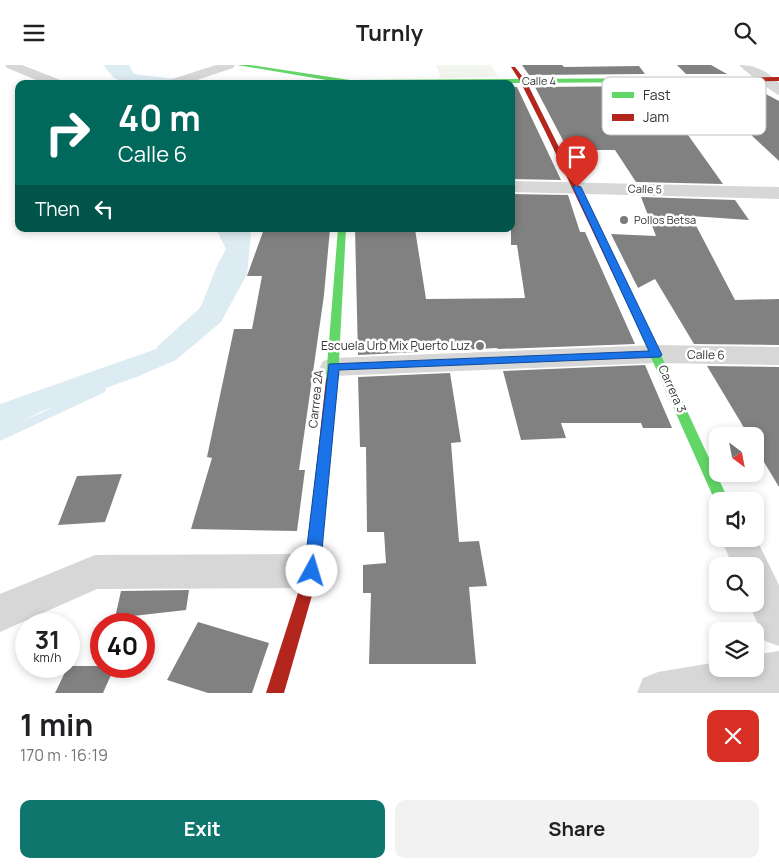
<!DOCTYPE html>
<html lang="en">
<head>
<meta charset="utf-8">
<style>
	body { margin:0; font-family:Manrope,sans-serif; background:#f2f2f2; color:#202124; height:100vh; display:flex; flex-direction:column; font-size:19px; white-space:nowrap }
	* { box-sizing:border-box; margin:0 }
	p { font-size:16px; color:#757577 }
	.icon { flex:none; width:28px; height:28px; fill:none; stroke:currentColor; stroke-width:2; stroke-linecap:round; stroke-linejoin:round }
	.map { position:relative; height:628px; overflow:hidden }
	.panel { display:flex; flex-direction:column; background:#fff; flex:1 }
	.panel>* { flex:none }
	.top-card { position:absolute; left:15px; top:15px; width:500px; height:152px; border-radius:10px; box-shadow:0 2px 8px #0003; background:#00695c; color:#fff; overflow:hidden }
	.needle { width:32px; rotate:148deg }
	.fabs { position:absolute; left:709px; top:362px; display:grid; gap:10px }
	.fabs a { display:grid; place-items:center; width:55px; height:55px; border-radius:10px; background:#fff; box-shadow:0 2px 8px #0003; font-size:25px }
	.speed { position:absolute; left:15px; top:548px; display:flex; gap:10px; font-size:25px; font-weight:700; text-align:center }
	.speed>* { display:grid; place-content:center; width:65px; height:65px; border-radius:50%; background:#fff; box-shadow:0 2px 8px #0003; line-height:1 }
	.speed small { font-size:12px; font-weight:400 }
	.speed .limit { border:8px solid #d22; background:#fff; color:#111 }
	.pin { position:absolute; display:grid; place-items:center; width:42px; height:42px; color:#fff; margin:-51px -21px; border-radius:50% 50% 50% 0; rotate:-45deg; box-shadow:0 0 5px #0007 }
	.pin .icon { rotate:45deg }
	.me { position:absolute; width:55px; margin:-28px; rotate:6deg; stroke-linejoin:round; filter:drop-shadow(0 0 4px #0008) }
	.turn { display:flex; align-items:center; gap:18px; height:105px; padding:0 20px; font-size:22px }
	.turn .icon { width:65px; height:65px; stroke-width:2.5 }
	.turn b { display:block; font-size:35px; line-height:42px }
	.then { display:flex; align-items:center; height:48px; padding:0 20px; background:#0003; gap:10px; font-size:19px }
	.round { display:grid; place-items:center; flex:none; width:52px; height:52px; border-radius:10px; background:#f2f2f2 }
	.summary { display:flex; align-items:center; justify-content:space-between; height:85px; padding:0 20px }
	h1 { font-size:30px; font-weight:700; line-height:38px }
	.cta { display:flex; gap:10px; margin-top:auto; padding:10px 20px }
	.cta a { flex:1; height:58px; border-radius:10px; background:#0f766e; color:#fff; font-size:20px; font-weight:700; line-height:58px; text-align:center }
	.cta a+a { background:#f2f2f2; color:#202124 }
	header { display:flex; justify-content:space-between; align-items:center; height:65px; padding:0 20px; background:#fff; font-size:22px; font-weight:700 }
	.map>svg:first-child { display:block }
	.green { fill:#f1f5ed }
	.water { fill:#ddebf3 }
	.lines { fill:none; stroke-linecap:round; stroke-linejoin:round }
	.stream { fill:#ddebf3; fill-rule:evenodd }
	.building { fill:#818181 }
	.street { fill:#d7d7d7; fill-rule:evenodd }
	.fast { fill:#63d668; fill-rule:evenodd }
	.jam { fill:#b3261e; fill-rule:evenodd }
	.route { fill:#1a73e8; stroke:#114b97 }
	.poi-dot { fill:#7a7a7a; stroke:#fff; stroke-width:2 }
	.labels { text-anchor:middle; stroke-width:5; stroke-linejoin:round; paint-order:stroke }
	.far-street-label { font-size:11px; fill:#333; stroke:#fff }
	.far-poi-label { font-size:11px; fill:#333; stroke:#fff; text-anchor:start }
	.poi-label { font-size:12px; fill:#333; stroke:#fff; text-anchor:end }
	.street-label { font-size:12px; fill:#333; stroke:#fff }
	.key { fill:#fff; stroke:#c2c2c2; stroke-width:1 }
	.key-label { font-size:14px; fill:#333 }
</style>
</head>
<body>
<header><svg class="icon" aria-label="menu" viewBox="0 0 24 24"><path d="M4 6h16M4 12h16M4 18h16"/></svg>Turnly<svg class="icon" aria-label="search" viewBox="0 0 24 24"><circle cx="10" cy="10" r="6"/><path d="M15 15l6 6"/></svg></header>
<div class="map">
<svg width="779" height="628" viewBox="0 0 779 628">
	<rect width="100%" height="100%" fill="#fff"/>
	<!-- green -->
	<path class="green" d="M436,0h54l8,11 -57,2z"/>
	<!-- water -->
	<path class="water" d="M103,0h26l5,9 81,10h-85l-16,-6z
		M216,164h31l4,5 -4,40 -26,48 -45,38 -37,16 -99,36 -40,22v-30l156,-55 32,-21 14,-24 14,-36 10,-19z"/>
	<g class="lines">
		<!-- stream -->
		<path class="stream" d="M203,242l4,3 -1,2 -41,37h-6l-2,-2 2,-2 41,-37z
			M101,320l5,4 -1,3 -105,49v-9z"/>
	</g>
	<!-- building -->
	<path class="building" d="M522,0h40l2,2 75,-1 6,8 -116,1z
		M677,0h34l16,9h-41z
		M749,20l30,16v60l-80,-75z
		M653,21l70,98 -87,-2 -21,-32h-47l-33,-63z
		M511,22h6l44,93 -50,-1z
		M511,129l57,1 12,37h5l50,112 -137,5 -1,-1 -139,7 -3,-126h60l11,70 99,-1 -8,-53h-6z
		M641,132l94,3 14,20 -58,-4 44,84 44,-1v46l-85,-1 -39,-65 -17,9 -27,-54 45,2z
		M264,164h66l-6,66 -25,175h6l-8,61 -106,-2 21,-71 -5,-1 27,-128h18l10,-53h-15z
		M645,300l27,63h-29l-2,-5h-80l5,15 -45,2 -18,-69z
		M707,301l72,1v120l-24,-40v-11h-6z
		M450,308l11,69 -10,1 8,99 20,-1 8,45 -18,1 7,77h-107l2,-71h-8v-28l23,-2 -2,-31h-17l-1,-85h-6l-2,-70z
		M122,409l-17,48 -47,3 19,-49z
		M189,525l-3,20 -71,8 6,-27z
		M198,557l71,21 -17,50h-44l-41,-13z
		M68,601h47l-12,27h-48z"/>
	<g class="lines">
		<!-- street -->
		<path class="street" d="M5,0h17l41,16 2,3h-19l-39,-16z
			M216,0h19l-2,3 -48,16h-21l2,-3z
			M739,0c17,0 28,6 40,18v12c-4,-1 -37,-26 -40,-30z
			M511,116l268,6v12l-268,-7z
			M656,280l123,2v18l-123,-2 -323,13 -10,-3 -3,-6 3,-6 10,-3z
			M755,471l24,49v61l-14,-5 -16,-37h6v-38h-22l-12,-27h34z
			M312,489l13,5 5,12 -5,12 -13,5 -215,1 -97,43v-38l95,-39z
			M779,586v42h-142l6,-15 15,-6 60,-10v7h37v-14z"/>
		<!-- fast -->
		<path class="fast" d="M237,0h13l100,15 327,-2 3,2 -3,2 -327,2z
			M338,164h8l-8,150 -6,4 -6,-4z
			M634,240l5,3 90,193h-11v4l-3,-4 -86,-193z"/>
		<!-- jam -->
		<path class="jam" d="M511,2h4l11,14 113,227 -2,2 -3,1 -5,-3 -83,-175 -26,-52z
			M779,12v4l-102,1 -3,-2 3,-2z
			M332,310l6,4 -19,192 -35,122h-18l39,-122 21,-192z"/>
	</g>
	<!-- route -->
	<path class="route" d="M575,120l6,2 81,168 -2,2 -321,13 -19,201 -3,5 -5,2 -5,-2 -3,-5 25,-207 320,-13 -76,-164z"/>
	<!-- markers -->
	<g class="poi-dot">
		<circle cx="624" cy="155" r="5"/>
		<circle cx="480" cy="281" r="5"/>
	</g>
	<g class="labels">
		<!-- far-street labels -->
		<g class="far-street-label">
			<text x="539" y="20">Calle 4</text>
			<text transform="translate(645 124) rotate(2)" y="4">Calle 5</text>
		</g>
		<!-- far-poi labels -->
		<g class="far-poi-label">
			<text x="634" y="159">Pollos Betsa</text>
		</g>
		<!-- poi labels -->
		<g class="poi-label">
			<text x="470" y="285">Escuela Urb Mix Puerto Luz</text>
		</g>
		<!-- street labels -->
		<g class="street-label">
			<text transform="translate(706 290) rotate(1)" y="4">Calle 6</text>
			<text transform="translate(672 324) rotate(66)" y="4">Carrera 3</text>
			<text transform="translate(316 334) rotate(-84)" y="4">Carrrea 2A</text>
		</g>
	</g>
	<!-- legend -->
	<rect x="602" y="12" width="164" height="58" rx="8" class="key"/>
	<rect x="612" y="27" width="22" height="6" fill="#63d668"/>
	<rect x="612" y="49" width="22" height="7" fill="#b3261e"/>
	<g class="key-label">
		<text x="643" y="35">Fast</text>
		<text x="643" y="57">Jam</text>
	</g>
</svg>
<div class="fabs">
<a><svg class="needle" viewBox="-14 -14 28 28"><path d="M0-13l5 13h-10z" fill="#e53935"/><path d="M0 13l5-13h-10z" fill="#757577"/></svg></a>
<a><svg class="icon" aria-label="sound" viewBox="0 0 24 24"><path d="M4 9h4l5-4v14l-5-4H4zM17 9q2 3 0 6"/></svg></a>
<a><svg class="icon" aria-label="search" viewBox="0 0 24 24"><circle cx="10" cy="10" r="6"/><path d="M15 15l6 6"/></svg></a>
<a><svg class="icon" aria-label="layers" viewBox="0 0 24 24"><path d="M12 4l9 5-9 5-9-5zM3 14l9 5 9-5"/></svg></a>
</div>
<div class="speed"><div>31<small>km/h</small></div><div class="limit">40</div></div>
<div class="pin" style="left:577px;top:122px;background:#d93025"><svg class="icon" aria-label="arrive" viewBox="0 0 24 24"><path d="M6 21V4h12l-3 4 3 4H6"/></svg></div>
<svg class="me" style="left:312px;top:506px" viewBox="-20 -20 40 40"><circle r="19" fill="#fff"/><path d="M0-13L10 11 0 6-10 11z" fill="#1a73e8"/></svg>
<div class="top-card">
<div class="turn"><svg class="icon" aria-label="right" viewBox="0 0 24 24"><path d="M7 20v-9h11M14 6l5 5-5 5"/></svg><div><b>40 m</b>Calle 6</div></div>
<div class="then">Then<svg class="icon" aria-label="left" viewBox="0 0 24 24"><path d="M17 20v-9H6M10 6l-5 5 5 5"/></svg></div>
</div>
</div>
<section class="panel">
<div class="summary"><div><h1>1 min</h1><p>170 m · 16:19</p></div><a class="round" style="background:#d93025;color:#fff"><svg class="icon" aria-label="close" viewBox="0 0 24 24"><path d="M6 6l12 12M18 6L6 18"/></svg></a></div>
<div class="cta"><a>Exit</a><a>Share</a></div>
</section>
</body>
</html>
